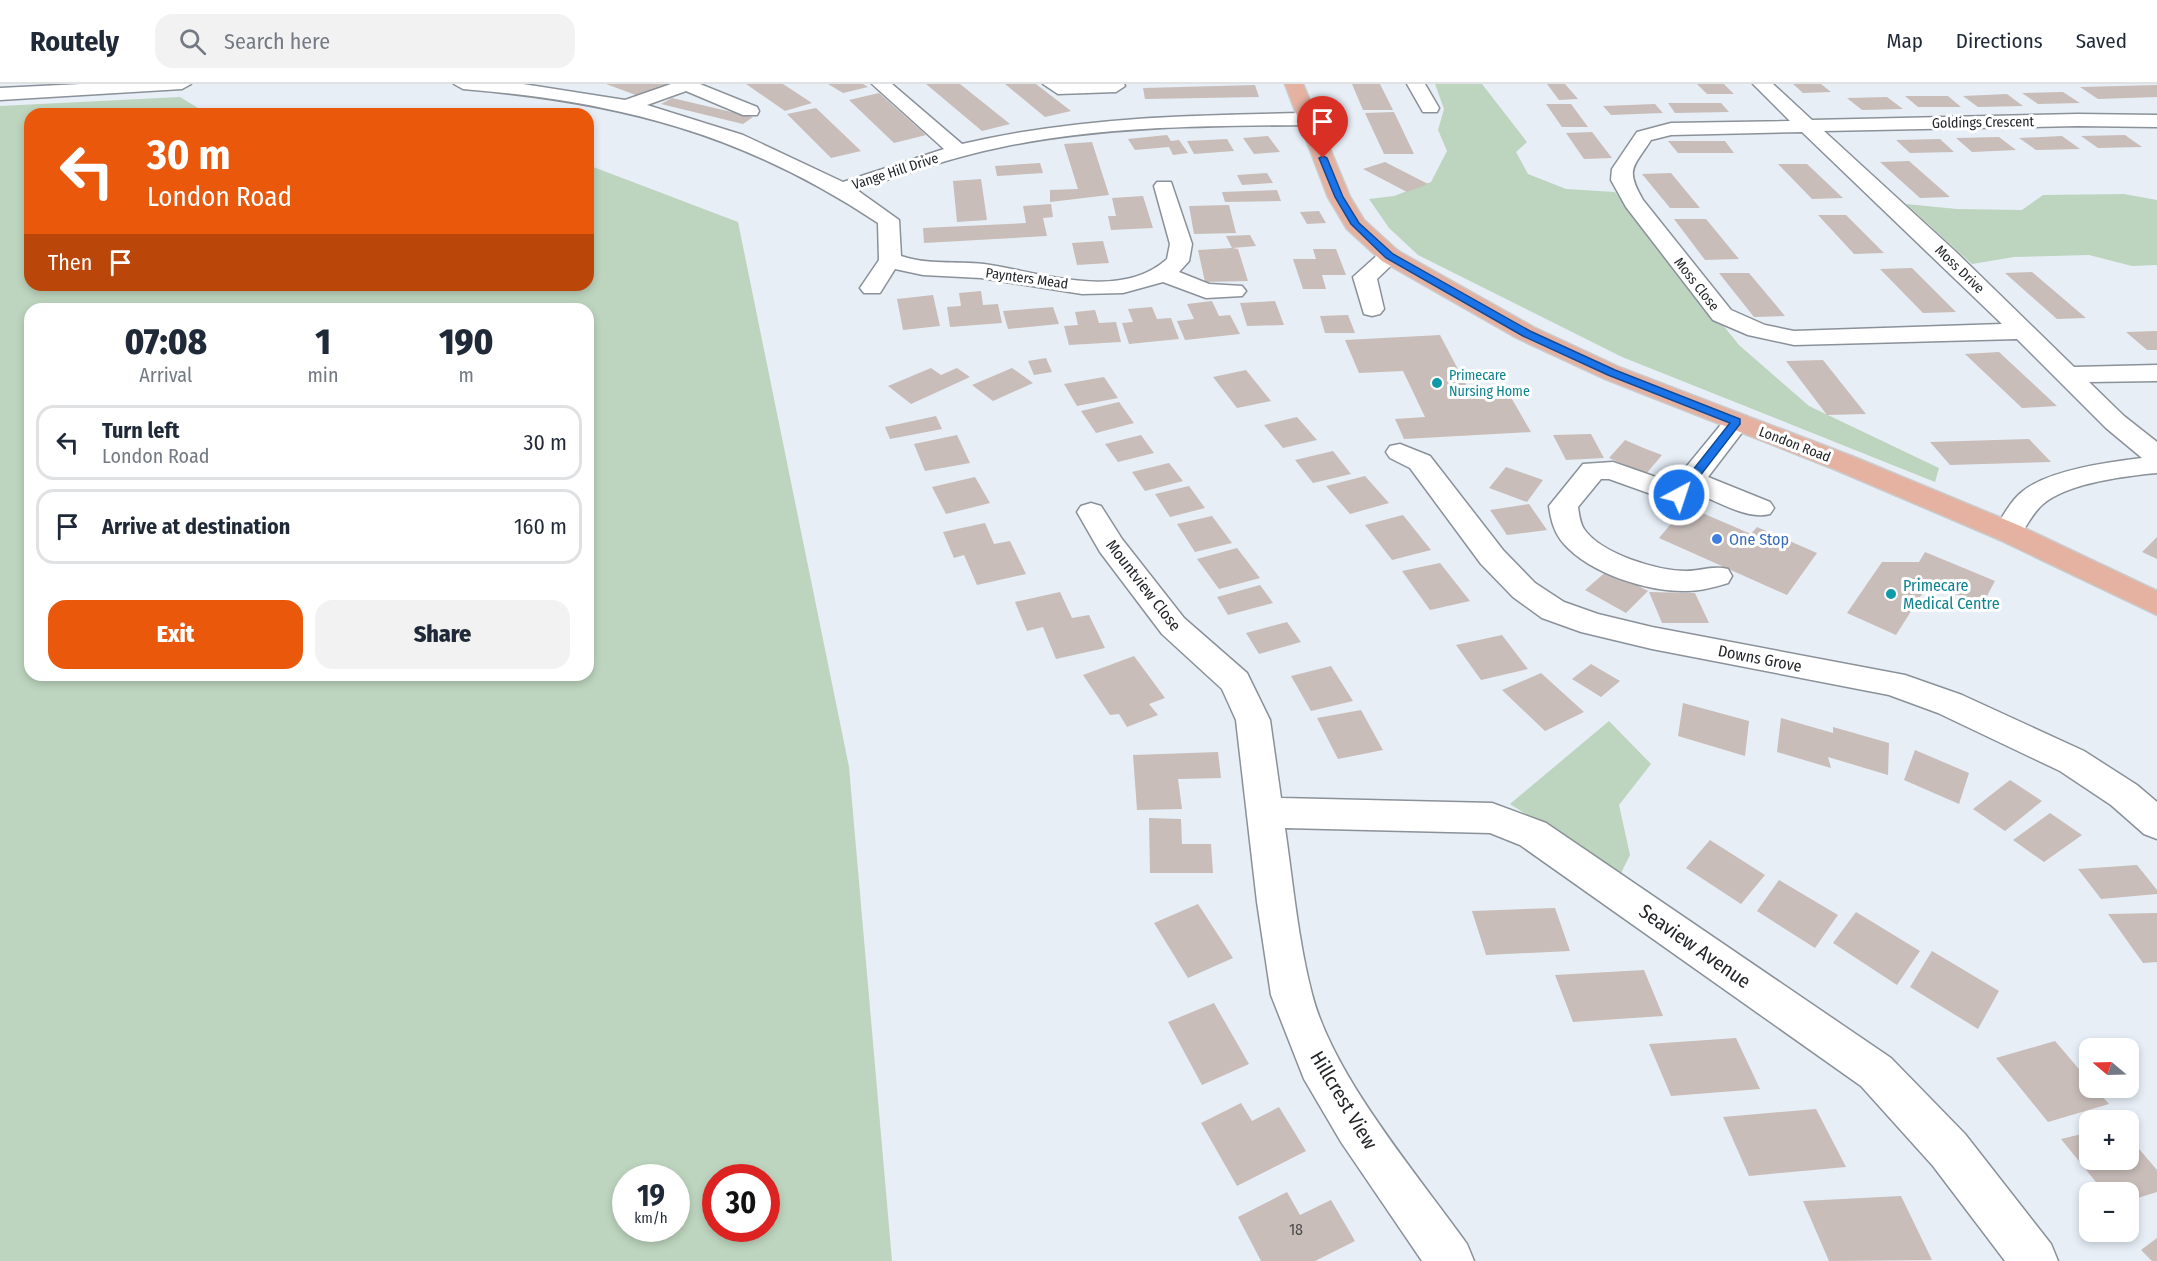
<!DOCTYPE html>
<html lang="en">
<head>
<meta charset="utf-8">
<style>
	body { margin:0; font-family:"Fira Sans Condensed",sans-serif; background:#f2f2f3; color:#1f2937; height:100vh; display:flex; flex-direction:column; font-size:22px; white-space:nowrap }
	* { box-sizing:border-box; margin:0 }
	p { font-size:20px; color:#747a83 }
	.icon { flex:none; width:33px; height:33px; fill:none; stroke:currentColor; stroke-width:2; stroke-linecap:round; stroke-linejoin:round }
	.map { position:relative; flex:1; overflow:hidden }
	.side { position:absolute; left:24px; top:219px; width:570px; height:378px; display:flex; flex-direction:column; background:#fff; border-radius:18px; box-shadow:0 3px 9px #0003 }
	.side>* { flex:none }
	.top-card { position:absolute; left:24px; top:24px; width:570px; height:183px; border-radius:18px; box-shadow:0 3px 9px #0003; background:#ea580c; color:#fff; overflow:hidden }
	.needle { width:39px; rotate:289deg }
	.fabs { position:absolute; left:2079px; top:954px; display:grid; gap:12px }
	.fabs a { display:grid; place-items:center; width:60px; height:60px; border-radius:12px; background:#fff; box-shadow:0 3px 9px #0003; font-size:30px }
	.speed { position:absolute; left:612px; top:1080px; display:flex; gap:12px; font-size:30px; font-weight:700; text-align:center }
	.speed>* { display:grid; place-content:center; width:78px; height:78px; border-radius:50%; background:#fff; box-shadow:0 3px 9px #0003; line-height:1 }
	.speed small { font-size:15px; font-weight:400 }
	.speed .limit { border:9px solid #d22; background:#fff; color:#111 }
	.pin { position:absolute; display:grid; place-items:center; width:51px; height:51px; color:#fff; margin:-62px -26px; border-radius:50% 50% 50% 0; rotate:-45deg; box-shadow:0 0 6px #0007 }
	.pin .icon { rotate:45deg }
	.me { position:absolute; width:66px; margin:-33px; rotate:40deg; stroke-linejoin:round; filter:drop-shadow(0 0 4px #0008) }
	.turn { display:flex; align-items:center; gap:21px; height:126px; padding:0 24px; font-size:27px }
	.turn .icon { width:78px; height:78px; stroke-width:2.5 }
	.turn b { display:block; font-size:42px; line-height:51px }
	.then { display:flex; align-items:center; height:57px; padding:0 24px; background:#0003; gap:12px; font-size:22px }
	.eta { display:flex; justify-content:space-evenly; align-items:center; height:102px; text-align:center }
	.eta b { font-size:36px; font-weight:800; line-height:42px }
	.cta { display:flex; gap:12px; margin-top:auto; padding:12px 24px }
	.cta a { flex:1; height:69px; border-radius:18px; background:#ea580c; color:#fff; font-size:24px; font-weight:800; line-height:69px; text-align:center }
	.cta a+a { background:#f2f2f3; color:#1f2937 }
	ul { padding:0; list-style:none }
	li { display:flex; align-items:center; gap:18px; height:75px; margin:0 12px 9px; padding:0 12px; border:3px solid #e0e1e3; border-radius:18px }
	li div { flex:1 }
	li b { display:block; font-size:22px }
	li em { font-style:normal }
	header { display:flex; align-items:center; gap:36px; box-sizing:border-box; height:84px; padding:0 30px; background:#fff; border-bottom:2px solid #e0e1e3 }
	header strong { font-size:28px }
	nav { display:flex; gap:33px; margin-inline-start:auto; font-size:21px }
	.search { width:420px; height:54px; background:#f2f2f3; display:flex; align-items:center; gap:15px; box-sizing:border-box; padding:0 21px; border-radius:18px; color:#747a83; font-size:22px }
	.map>svg:first-child { display:block }
	.green { fill:#bdd5be; fill-rule:evenodd }
	.building { fill:#c8bdb9 }
	.lines { fill:none; stroke-linecap:round; stroke-linejoin:round }
	.minor-casing { stroke:#8b9199; stroke-width:3 }
	.major-casing { stroke:#cacbcc; stroke-width:3 }
	.minor { fill:#fff; fill-rule:evenodd }
	.major { fill:#e5b1a1; fill-rule:evenodd }
	.route { fill:#1a73e8; stroke:#114b97; stroke-width:1.5 }
	.culture-dot { fill:#0f9aa8; stroke:#fff; stroke-width:2 }
	.shop-dot { fill:#3f7fe0; stroke:#fff; stroke-width:2 }
	.labels { text-anchor:middle; stroke-width:6; stroke-linejoin:round; paint-order:stroke }
	.far-street-label { font-size:14px; fill:#242629; stroke:#fff }
	.far-culture-label { font-size:14px; fill:#0d838f; stroke:#fff; text-anchor:start }
	.shop-label { font-size:16px; fill:#366cbe; stroke:#fff; text-anchor:start }
	.street-label { font-size:16px; fill:#242629; stroke:#fff }
	.culture-label { font-size:16px; fill:#0d838f; stroke:#fff; text-anchor:start }
	.near-number-label { font-size:16px; fill:#4d4c4d }
	.near-street-label { font-size:20px; fill:#242629; stroke:#fff }
</style>
</head>
<body>
<header>
<strong>Routely</strong>
<div class="search"><svg class="icon" aria-label="search" viewBox="0 0 24 24"><circle cx="10" cy="10" r="6"/><path d="M15 15l6 6"/></svg>Search here</div>
<nav><a>Map</a><a>Directions</a><a>Saved</a></nav>
</header>
<div class="map">
<svg width="2157" height="1177" viewBox="0 0 2157 1177">
	<rect width="100%" height="100%" fill="#e7eef6"/>
	<!-- green -->
	<path class="green" d="M1435,0h47l45,58 -11,10 12,22 38,15 49,3 124,153 70,61 130,62 -4,14 -313,-125 -204,-102 -29,-27 -20,-29 25,-3 37,-14 16,-31 -9,-21 6,-21z
		M180,13l18,11 191,6h-359v171h558v-120l150,57 111,545 43,494h-892v-1155zM30,225h558v366h-558zM626,1094h50v50h-50zM716,1094h50v50h-50z
		M2124,110l33,6v65l-25,1 -43,-11 -75,2 -42,7 -66,-60 51,5 65,1 21,-15z
		M1609,637l42,43 -32,41 11,50 -10,20 -110,-71z"/>
	<!-- building -->
	<path class="building" d="M606,0h67l-32,13z
		M746,0h37l29,19 -27,8z
		M828,0h35l5,3 -25,6z
		M926,0h34l50,40 -28,7z
		M1005,0h31l35,27 -26,6z
		M1352,0h28l13,26h-30z
		M1547,0h18l13,15 -19,1z
		M1697,0h27l10,10h-27z
		M1793,0h28l10,8 -28,1z
		M1255,1l4,12 -114,2 -2,-11z
		M2157,1v12l-59,2 -18,-12z
		M2063,8l17,11 -42,1 -16,-11z
		M879,9l47,42 -32,8 -45,-43z
		M2007,10l16,12 -45,1 -15,-11z
		M1905,12h43l13,11h-43z
		M1887,13l16,12 -41,1 -15,-12z
		M672,14l81,19 -10,7 -82,-20z
		M1668,19h53l8,9 -54,1z
		M1546,20h25l17,23h-26z
		M1655,20l8,9 -52,2 -8,-9z
		M816,24l45,43 -30,7 -44,-44z
		M1394,28l20,42h-30l-19,-41z
		M1592,48l20,26 -28,1 -18,-26z
		M1167,51l4,6 8,-1 9,13 -15,2 -4,-8 -34,3 -7,-11z
		M2125,51l17,12 -44,1 -17,-12z
		M1268,52l12,16 -26,2 -11,-16z
		M2062,52l18,13 -44,1 -17,-12z
		M1999,53l17,13 -44,2 -16,-14z
		M1227,55l7,12 -40,3 -7,-13z
		M1940,55l14,13 -44,1 -14,-13z
		M1668,57h57l9,12h-56z
		M1092,58l17,53 -59,7v-12l28,-1 -14,-45z
		M1909,77l41,36 -30,1 -40,-36z
		M1385,78l43,22 -21,8 -44,-23z
		M1040,79l3,10 -46,3 -2,-10z
		M1778,80h29l36,34 -31,1z
		M1267,89l6,10 -31,2 -5,-10z
		M1671,89l29,35h-30l-28,-34z
		M981,95l6,41 -30,2 -4,-41z
		M1277,106l4,11 -56,1 -3,-10z
		M1143,112l10,32 -42,2 -3,-14h8l-4,-18z
		M1051,120l2,13 -10,1 4,18 -123,7 -1,-15 103,-5 -3,-17z
		M1229,121l7,28 -42,1 -5,-28z
		M1319,127l7,12 -19,1 -7,-12z
		M1818,131h28l38,38 -30,1z
		M1674,135h32l33,40 -34,1z
		M1250,151l6,11 -24,2 -6,-12z
		M1103,157l6,22 -32,2 -5,-22z
		M1232,164l6,1 10,32 -43,1 -7,-32z
		M1313,165h23l10,26h-24l4,14h-23l-10,-30h23z
		M1912,184l44,44 -33,1 -43,-44z
		M2032,188l54,46 -29,1 -52,-46z
		M1719,189h30l36,43 -31,1z
		M981,207l2,14 15,-1 4,19 -52,4 -3,-20 14,-1 -2,-13z
		M933,211l7,31 -37,4 -6,-31z
		M1212,217l7,15 11,-1 10,19 -55,6 -8,-19 17,-2 -7,-15z
		M1275,217l9,24 -37,1 -7,-23z
		M1053,223l6,17 -51,5 -5,-18z
		M1152,223l5,12 14,-1 8,21 -50,5 -7,-21 11,-1 -5,-13z
		M1095,226l4,13 17,-1 5,20 -52,3 -5,-19 14,-1 -3,-13z
		M1348,231l7,18h-30l-5,-17z
		M2157,247v19h-10l-21,-18z
		M1440,251l32,61 37,-2 22,38 -127,7 -9,-20 30,-2 -22,-46 -44,2 -14,-33z
		M1999,268l58,54 -35,2 -57,-54z
		M1046,274l6,14 -18,3 -6,-14z
		M1823,276l43,54 -39,1 -41,-54z
		M931,284l10,7 16,-7 13,9 -59,27 -23,-18z
		M1012,284l21,15 -40,18 -21,-16z
		M1246,286l25,31 -34,7 -24,-31z
		M1104,293l14,21 -41,8 -13,-22z
		M1119,318l15,21 -38,10 -15,-22z
		M936,332l6,13 -52,10 -5,-12z
		M1297,333l20,23 -34,8 -19,-23z
		M1591,350l13,24 -38,2 -13,-25z
		M957,351l13,28 -45,8 -11,-27z
		M1141,351l13,18 -36,9 -13,-18z
		M2029,355l22,23 -101,3 -20,-23z
		M1625,356l21,9 16,6 -16,19 -37,-16z
		M1333,367l18,23 -38,9 -18,-23z
		M1169,379l14,18 -38,10 -13,-19z
		M1506,383l37,13 -16,22 -38,-14z
		M1365,392l24,27 -39,11 -24,-28z
		M975,393l15,26 -44,11 -14,-27z
		M1189,402l16,22 -35,9 -15,-23z
		M1529,420l18,26 -40,5 -17,-25z
		M1686,422l65,28 6,-7 60,26 -30,42 -128,-57z
		M1403,431l28,35 -39,10 -27,-35z
		M1212,432l20,27 -37,9 -18,-28z
		M985,439l9,21 16,-3 16,33 -49,11 -13,-30 -10,3 -11,-26z
		M2157,453v22l-15,-7z
		M1237,464l23,30 -41,11 -22,-30z
		M1925,468l70,29 -13,24 -53,-22 -33,52 -49,-22 35,-51h37z
		M1440,479l30,38 -40,9 -28,-39z
		M1608,486l40,21 -22,22 -41,-23z
		M1260,501l13,18 -45,12 -11,-18z
		M1060,508l12,26 17,-3 16,33 -49,11 -13,-32 -16,4 -12,-29z
		M1649,508l46,1 14,30h-47z
		M1287,538l14,20 -42,12 -13,-21z
		M1502,551l26,34 -47,11 -25,-35z
		M1134,572l31,42 -16,6 9,11 -31,12 -8,-13 -9,1 -27,-40z
		M1591,580l29,17 -19,16 -29,-18z
		M1331,582l22,35 -42,10 -20,-35z
		M1541,589l43,39 -39,19 -43,-41z
		M1683,619l66,18 -4,35 -67,-20z
		M1361,626l22,40 -45,9 -21,-41z
		M1781,634l52,15v-6l56,16 -1,32 -60,-18 3,11 -54,-16z
		M1915,666l54,23 -10,31 -55,-24z
		M1218,668l3,26 -43,1 4,30 -45,1 -4,-55z
		M2010,696l32,21 -37,30 -32,-22z
		M2050,729l32,22 -38,27 -31,-22z
		M1149,734l32,1 1,25h29l2,29h-63z
		M1710,756l55,35 -24,29 -55,-36z
		M2137,781l20,25v4l-56,5 -23,-30z
		M1779,796l59,35 -23,33 -58,-37z
		M1198,820l35,54 -45,20 -34,-55z
		M1555,824l15,43 -84,4 -14,-44z
		M1856,828l64,39 -23,34 -64,-42z
		M2157,829v49l-14,1 -35,-49z
		M1932,867l67,40 -21,38 -68,-42z
		M1644,886l19,46 -90,6 -18,-47z
		M1214,919l35,61 -47,21 -34,-63z
		M1736,954l24,51 -89,7 -22,-52z
		M2055,957l35,41v6h5l14,16 -61,18 -52,-64z
		M1241,1019l11,18 27,-14 27,44 -69,35 -36,-63z
		M1816,1025l30,58 -97,9 -26,-59z
		M2090,1048v28h38v-24l29,34v22l-29,9v-9h-24l-43,-53z
		M1287,1108l13,23 31,-15 24,41 -40,20h-54l-23,-44z
		M1901,1112l31,64 -103,1 -26,-60z
		M2157,1154v23h-5l-11,-11z"/>
	<g class="lines">
		<defs>
			<path id="minor" d="M81,0h110l-9,5 -182,11v-12z
				M454,0h69l102,16 46,-16h29l57,23 2,4 -2,4h-14l-57,-24 -39,14 96,30 100,47 101,-33 -72,-65h20l70,60c114,-27 229,-29 345,-31l10,6 -10,6c-102,1 -205,1 -305,22 -50,10 -97,27 -145,43l42,30 2,36c26,9 55,5 83,8 56,8 135,38 183,-5l3,-15 -16,-58 3,-4h14l21,62 -3,17 -10,11 30,12 33,2 4,5 -4,5 -36,2 -43,-16 -40,11 -41,1 -101,-16 -58,-3 -28,-6 -15,24h-16l-4,-5 19,-28 -1,-37c-134,-89 -257,-121 -415,-134z
				M1043,0h81l1,2 -9,6 -58,2z
				M1407,0h18l14,24 -2,4h-14z
				M1753,0h20l39,36 266,-6 79,1v12l-79,-1 -254,5 131,120 119,116 83,-2v16l-68,1 35,34 33,26v31c-32,3 -91,10 -115,32 -10,9 -16,22 -24,34l-10,2 -10,-2 -5,-7c9,-14 17,-31 30,-41 26,-21 86,-29 119,-33l-36,-30 -89,-89 -223,6 -46,-10 -35,-15 -87,-113 -15,-27 1,-11 25,-37 34,-9 119,-2zM1802,48l200,192 -208,7 -29,-6 -34,-15 -88,-110c-18,-31 -10,-32 8,-60l20,-5z
				M1390,165l8,2 3,5 -24,23 7,30 -4,5 -8,2 -8,-2 -11,-37 29,-26z
				M1737,330l9,2 4,6 -42,55 62,25 4,6 -4,6c-23,6 -53,-13 -74,-21l-7,8 -10,3 -70,-25h-8l-23,28c1,7 2,16 6,22 17,25 74,42 102,42 15,0 27,-6 42,-2l4,7 -4,7c-13,4 -27,8 -41,8 -39,1 -96,-17 -123,-47 -10,-11 -13,-24 -15,-38l34,-42 30,-2 60,21 55,-67z
				M1400,360l30,12 73,94 32,33 29,19 34,12 54,13 253,48 57,20 122,56 53,34 20,17v37l-13,-5 -33,-29 -51,-34 -122,-58 -49,-18 -237,-46 -71,-17 -39,-14 -29,-21 -32,-33 -71,-96 -20,-10 -4,-6 4,-6z
				M1091,419l10,3 21,33 62,79 63,55 23,47 11,78 211,5 54,20 345,235 74,76 86,110 7,17h-53l-72,-95 -72,-80 -341,-241 -30,-12 -205,-5c8,55 13,112 27,166 21,82 105,180 155,250l7,17h-52l-81,-119 -37,-63 -33,-84 -14,-93 -21,-182 -14,-31 -60,-55 -62,-82 -23,-40 4,-6z"/>
			<path id="major" d="M1285,0h18l47,113 14,23 34,31 137,77 86,40 233,89 164,68 139,66v24l-159,-76 -164,-70 -231,-91 -86,-40 -135,-77 -35,-32 -19,-32z"/>
		</defs>
		<!-- minor casing -->
		<use href="#minor" class="minor-casing"/>
		<!-- major casing -->
		<use href="#major" class="major-casing"/>
		<!-- minor -->
		<use href="#minor" class="minor"/>
		<!-- major -->
		<use href="#major" class="major"/>
	</g>
	<!-- route -->
	<path class="route" d="M1323,72l4,2 16,39 16,26 34,31 137,77 85,39 125,49v5l-57,74 -10,-3 57,-72 -122,-48 -85,-39 -137,-78 -35,-34 -16,-27 -16,-39z"/>
	<!-- markers -->
	<g class="culture-dot">
		<circle cx="1437" cy="299" r="6"/>
		<circle cx="1891" cy="510" r="6"/>
	</g>
	<circle class="shop-dot" cx="1717" cy="455" r="6"/>
	<g class="labels">
		<!-- far-street labels -->
		<g class="far-street-label">
			<text transform="translate(1983 38) rotate(-1)" y="5">Goldings Crescent</text>
			<text transform="translate(895 87) rotate(-18)" y="5">Vange Hill Drive</text>
			<text transform="translate(1960 185) rotate(44)" y="5">Moss Drive</text>
			<text transform="translate(1027 194) rotate(8)" y="5">Paynters Mead</text>
			<text transform="translate(1697 200) rotate(52)" y="5">Moss Close</text>
			<text transform="translate(1795 360) rotate(21)" y="5">London Road</text>
		</g>
		<!-- far-culture labels -->
		<g class="far-culture-label">
			<text x="1449" y="296">Primecare<tspan x="1449" dy="16">Nursing Home</tspan></text>
		</g>
		<!-- shop labels -->
		<g class="shop-label">
			<text x="1729" y="461">One Stop</text>
		</g>
		<!-- street labels -->
		<g class="street-label">
			<text transform="translate(1144 501) rotate(52)" y="6">Mountview Close</text>
			<text transform="translate(1760 574) rotate(11)" y="6">Downs Grove</text>
		</g>
		<!-- culture labels -->
		<g class="culture-label">
			<text x="1903" y="507">Primecare<tspan x="1903" dy="18">Medical Centre</tspan></text>
		</g>
		<!-- near-number labels -->
		<g class="near-number-label">
			<text x="1296" y="1151">18</text>
		</g>
		<!-- near-street labels -->
		<g class="near-street-label">
			<text transform="translate(1695 862) rotate(35)" y="7">Seaview Avenue</text>
			<text transform="translate(1344 1016) rotate(59)" y="7">Hillcrest View</text>
		</g>
	</g>
</svg>
<div class="fabs">
<a><svg class="needle" viewBox="-14 -14 28 28"><path d="M0-13l5 13h-10z" fill="#e53935"/><path d="M0 13l5-13h-10z" fill="#747a83"/></svg></a>
<a>+</a>
<a>−</a>
</div>
<div class="speed"><div>19<small>km/h</small></div><div class="limit">30</div></div>
<div class="pin" style="left:1323px;top:74px;background:#d93025"><svg class="icon" aria-label="arrive" viewBox="0 0 24 24"><path d="M6 21V4h12l-3 4 3 4H6"/></svg></div>
<svg class="me" style="left:1679px;top:411px" viewBox="-20 -20 40 40"><circle r="17" fill="#1a73e8" stroke="#fff" stroke-width="3"/><path d="M0-11L8 9 0 5-8 9z" fill="#fff"/></svg>
<div class="top-card">
<div class="turn"><svg class="icon" aria-label="left" viewBox="0 0 24 24"><path d="M17 20v-9H6M10 6l-5 5 5 5"/></svg><div><b>30 m</b>London Road</div></div>
<div class="then">Then<svg class="icon" aria-label="arrive" viewBox="0 0 24 24"><path d="M6 21V4h12l-3 4 3 4H6"/></svg></div>
</div>
<section class="side">
<div class="eta">
<div><b>07:08</b><p>Arrival</p></div>
<div><b>1</b><p>min</p></div>
<div><b>190</b><p>m</p></div>
</div>
<ul>
<li><svg class="icon" aria-label="left" viewBox="0 0 24 24"><path d="M17 20v-9H6M10 6l-5 5 5 5"/></svg><div><b>Turn left</b><p>London Road</p></div><em>30 m</em></li>
<li><svg class="icon" aria-label="arrive" viewBox="0 0 24 24"><path d="M6 21V4h12l-3 4 3 4H6"/></svg><div><b>Arrive at destination</b></div><em>160 m</em></li>
</ul>
<div class="cta"><a>Exit</a><a>Share</a></div>
</section>
</div>
</body>
</html>
